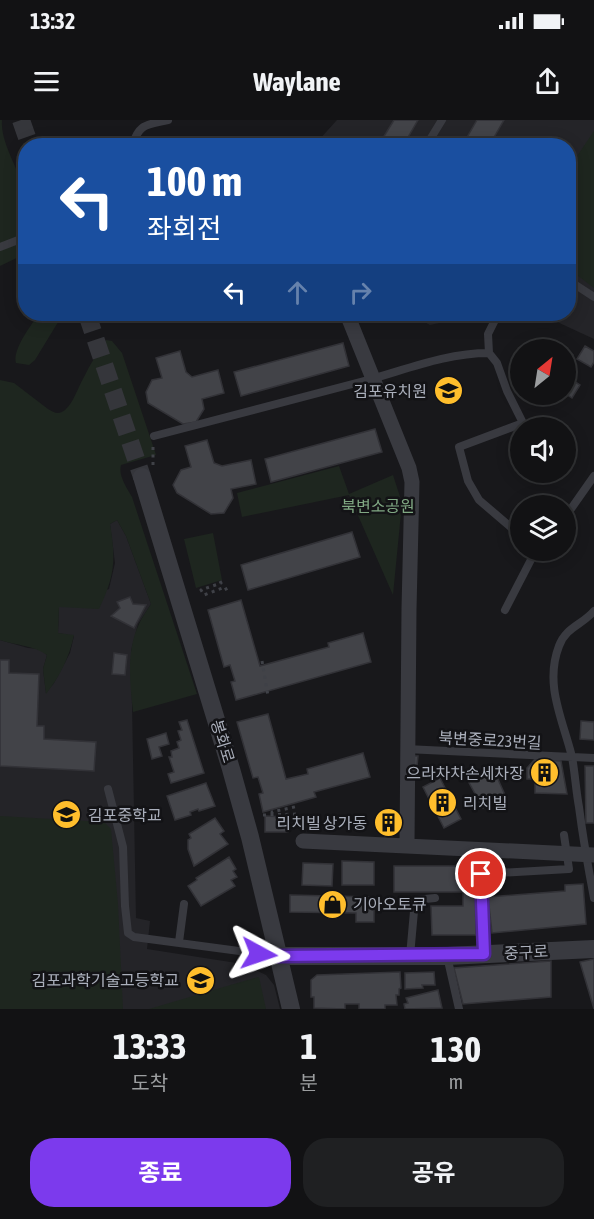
<!DOCTYPE html>
<html lang="ko">
<head>
<meta charset="utf-8">
<style>
	body { margin:0; font-family:"Asap Condensed","Noto Sans KR",sans-serif; background:#1f2022; color:#f1f3f6; height:100vh; display:flex; flex-direction:column; font-size:22px; white-space:nowrap }
	* { box-sizing:border-box; margin:0 }
	p { font-size:20px; color:#9c9ea0 }
	.icon { flex:none; width:33px; height:33px; fill:none; stroke:currentColor; stroke-width:2; stroke-linecap:round; stroke-linejoin:round }
	.map { position:relative; height:889px; overflow:hidden }
	.side { display:flex; flex-direction:column; background:#121214; flex:1 }
	.side>* { flex:none }
	.top-card { position:absolute; left:18px; top:18px; width:558px; height:183px; border-radius:24px; box-shadow:0 3px 15px #0003,0 0 0 2px #313234; background:#1a4fa0; color:#fff; overflow:hidden }
	.needle { width:39px; rotate:30deg }
	.controls { position:absolute; left:510px; top:219px; display:grid; gap:12px }
	.controls a { display:grid; place-items:center; width:66px; height:66px; border-radius:50%; background:#121214; box-shadow:0 3px 15px #0003,0 0 0 2px #313234; font-size:30px }
	.pin { position:absolute; display:grid; place-items:center; width:51px; height:51px; color:#fff; margin:-26px; border:3px solid #fff; border-radius:50%; box-shadow:0 2px 6px #0007 }
	.me { position:absolute; width:66px; margin:-33px; rotate:95deg; stroke-linejoin:round; filter:drop-shadow(0 0 4px #0008) }
	.turn { display:flex; align-items:center; gap:21px; height:126px; padding:0 30px; font-size:27px }
	.turn .icon { width:78px; height:78px; stroke-width:2.5 }
	.turn b { display:block; font-size:42px; line-height:51px }
	.lanes { display:flex; align-items:center; height:57px; padding:0 30px; background:#0003; justify-content:center; gap:30px; direction:ltr }
	.lanes .off { opacity:.35 }
	.eta { display:flex; justify-content:space-evenly; align-items:center; height:102px; text-align:center }
	.eta b { font-size:36px; font-weight:700; line-height:42px }
	.primary-button { display:flex; gap:12px; margin-top:auto; padding:12px 30px }
	.primary-button a { flex:1; height:69px; border-radius:24px; background:#7c3aed; color:#fff; font-size:24px; font-weight:700; line-height:69px; text-align:center }
	.primary-button a+a { background:#1f2022; color:#f1f3f6 }
	.status { display:flex; justify-content:space-between; align-items:center; height:42px; padding:0 30px; background:#121214; direction:ltr }
	.status svg { height:16px; fill:currentColor }
	header { display:flex; justify-content:space-between; align-items:center; height:78px; padding:0 30px; background:#121214; font-size:27px; font-weight:700 }
	.map>svg:first-child { display:block }
	.built { fill:#242428 }
	.green { fill:#1e261f }
	.building { fill:#424348; stroke:#323237; stroke-width:1.5 }
	.lines { fill:none; stroke-linecap:round; stroke-linejoin:round }
	.tertiary-tunnel { stroke:#35363b; stroke-width:18; stroke-dasharray:18 9; stroke-linecap:butt }
	.path { stroke:#3f4147; stroke-width:3; stroke-dasharray:3 4.5; stroke-linecap:butt }
	.service { stroke:#393a40; stroke-width:8 }
	.minor { stroke:#393a40; stroke-width:15 }
	.tertiary { stroke:#393a40; stroke-width:18 }
	.route-casing { stroke:#51269a; stroke-width:15 }
	.route { stroke:#7c3aed; stroke-width:10 }
	.labels { text-anchor:middle; stroke-width:5; stroke-linejoin:round; paint-order:stroke }
	.poi-label { font-size:16px; fill:#aaafbb; stroke:#131316; text-anchor:end }
	.park-label { font-size:16px; fill:#80a883; stroke:#131316 }
	.street-label { font-size:16px; fill:#aaafbb; stroke:#131316 }
</style>
</head>
<body>
<div class="status"><b>13:32</b><svg viewBox="0 0 49 12"><path d="M0 12V9h3v3zM5 12V6h3v6zM10 12V3h3v9zM15 12V0h3v12zM26 1h20v11H26zM47 4h2v5h-2z"/></svg></div>
<header><svg class="icon" aria-label="menu" viewBox="0 0 24 24"><path d="M4 6h16M4 12h16M4 18h16"/></svg>Waylane<svg class="icon" aria-label="share" viewBox="0 0 24 24"><path d="M12 15V3M7 8l5-5 5 5M5 13v7h14v-7"/></svg></header>
<div class="map">
<svg width="594" height="889" viewBox="0 0 594 889">
	<rect width="100%" height="100%" fill="#18181b"/>
	<!-- built -->
	<path class="built" d="M337,0h257v219l-54,-25h28v-168h-250v-5z
		M410,194h47l-4,6 -23,5z
		M117,400l9,16 25,68 -13,20 -7,27 5,267 14,3 -3,28 96,15 23,11 8,10 6,24h-280v-369l28,8 12,1 7,6 -4,14 3,24 8,-10 16,-30 4,-17 -16,-3 1,-26 50,-18 6,-26 -5,-39z"/>
	<!-- green -->
	<path class="green" d="M0,0h2c-2,25 20,52 23,77 3,18 0,38 0,57l-25,12z
		M594,11v157l-25,-19v-101z
		M39,194h24l-28,46 -6,5 -13,-2c-4,-13 15,-38 23,-49z
		M106,220l6,1 10,12 34,102 -35,10c-3,11 6,23 11,32l65,197 -64,18c-3,-29 -7,-61 6,-88 3,-7 8,-14 12,-20l-25,-68 -9,-16 -7,4c6,35 5,52 -11,85l-40,-2 -1,26 16,2c-5,23 -14,41 -28,59l-3,-25 4,-14c-12,-9 -32,-10 -47,-15v-260l14,3 34,26c6,4 11,6 17,1 9,-8 13,-23 19,-33 6,-13 14,-25 22,-37z
		M339,346l10,28 44,-19 9,28 -9,92 -44,-100 -107,22 -5,-24z
		M213,413l9,47 -26,8 -12,-49z
		M0,696l104,6 7,7 7,75 5,105h-123z
		M259,857l7,32h-117l109,-32z"/>
	<!-- building -->
	<path class="building" d="M394,0h24l-15,26h-25z
		M477,0h27l-15,26h-27z
		M343,223l6,23 -108,30 -7,-24z
		M585,226l9,5v11l-3,5 -14,-8z
		M566,230l7,5 -7,13z
		M180,231l6,21 6,5 26,-7 6,23 -22,6 2,10 -8,13 -13,2 -35,-21 -2,-11 6,-12 10,-2 -6,-20z
		M566,256l14,9 -8,13 -6,-4z
		M375,309l7,23 -111,30 -6,-23z
		M207,320l7,23 8,3 29,-6 5,24 -25,5 2,9 -9,15 -13,1 -34,-21 -4,-8 8,-15 10,-3 -6,-21z
		M352,412l8,25 -112,33 -7,-25z
		M130,477l3,7 13,1 -12,23 -23,-12 9,-8 -3,-6z
		M241,480l19,66 69,-19 -1,-4 35,-10 8,29 -135,38 -5,-18 4,-1 -5,-16 -6,2 -16,-57z
		M114,533l13,2 -2,20 -13,-1z
		M0,540h9v13l30,1 -2,52h7v13l52,3 -2,29 -94,-5z
		M268,594l18,65 22,-5 -1,-5 56,-16 7,24 -56,15 2,5 -53,15 -4,-18 4,-1 -5,-16 -5,1 -16,-56z
		M187,600l17,53 -33,10 -3,-9 6,-2 -5,-15h3l-1,-6 8,-3 -2,-6 4,-2 -3,-9 4,-1 -3,-8z
		M581,601l13,1v18l-14,-1z
		M166,613l3,11 -10,3 3,9 -10,3 -5,-20z
		M411,636h7l-1,10 2,7 -9,4z
		M535,639l26,2 6,33 -32,-1v-14h-8v-11z
		M585,646h9v57h-8z
		M493,648l12,27 -22,13 -16,-29z
		M440,658l21,41 -17,9 -21,-41z
		M206,663l9,23 -16,5 -1,-2 -8,3 1,3 -16,5 -8,-24z
		M390,695l2,14 -7,1 -2,-13z
		M265,696l23,1v15h-23z
		M215,698l9,13 -4,3 8,10 -34,22 -6,-17v-9l3,-2 -2,-4z
		M229,737l7,12 -3,2 4,6 -6,3 4,6 -34,20 -13,-20 9,-6 -1,-2z
		M342,741l32,1v23h-32z
		M303,743l30,1 -1,22 -30,-1z
		M394,746h67l1,26h-68z
		M463,746h12l1,69h-44l-1,-29h32z
		M583,764l3,40 -94,9 -4,-36 77,-6v-6z
		M290,775l84,2v25h-18v-9l-66,-1z
		M594,839v50l-14,-47z
		M551,841v36l-88,7 -9,-36z
		M400,852l1,16 -2,1v6h-3l1,10h-12v4h-26v-5h-14v5l-31,-1v-11h-3v-17l6,-5z
		M434,852l1,13h-13l1,3 -18,1v-16z
		M438,870l4,18 -37,1 -1,-5 4,-1 -2,-5z"/>
	<g class="lines">
		<!-- tertiary-tunnel -->
		<path class="tertiary-tunnel" d="M21,0l9,26
			M87,194l55,163"/>
		<!-- path -->
		<path class="path" d="M153,345v-20
			M220,461l1,2 -20,7 3,5 21,-8 2,4
			M262,541l6,35
			M272,694v-2l27,-6
			M263,695l36,-1"/>
		<!-- service -->
		<path class="service" d="M132,26c7,-23 15,-21 36,-26
			M426,26l16,-26
			M0,127l26,-10
			M568,160l26,17
			M489,233l-1,-19 10,-20
			M154,316c70,-18 140,-36 210,-55 41,-11 82,-28 125,-28l8,10 10,28 16,32 -64,24 9,34 11,19 41,35
			M566,396l28,-40
			M505,490l31,-60
			M594,491c-12,14 -28,16 -35,35 -15,39 4,74 13,111 3,16 4,34 7,50 4,31 9,60 15,91
			M406,629l188,9
			M108,669l15,58 2,59 3,27 6,4 143,19
			M179,822l5,-38
			M484,834l-3,-80 88,-5 -5,-34
			M410,836l5,-56 20,-2
			M447,836l12,53"/>
		<!-- minor -->
		<path class="minor" d="M191,194h38
			M347,194l62,154 3,14 -3,127 -2,236
			M303,721l291,14"/>
		<!-- tertiary -->
		<path class="tertiary" d="M142,357l89,292 19,68 41,172
			M279,836h168l147,-7"/>
	</g>
	<g class="lines">
		<defs>
			<path id="route" d="M259,834l20,2 205,-2 -3,-80"/>
		</defs>
		<!-- route casing -->
		<use href="#route" class="route-casing"/>
		<!-- route -->
		<use href="#route" class="route"/>
	</g>
	<!-- icons -->
	<defs>
		<symbol id="school-disc" viewBox="-11 -11 22 22"><circle r="9.5" fill="#ffbe2c" stroke="#131316"/><path d="M0-5L7-2L0 1L-7-2ZM-4 1L0 2.5L4 1V4Q0 6-4 4Z" fill="#111"/></symbol>
		<symbol id="building-disc" viewBox="-11 -11 22 22"><circle r="9.5" fill="#ffbe2c" stroke="#131316"/><path d="M-4-6H4V6H1V3H-1V6H-4ZM-2.5-4.3h1.7v1.8h-1.7ZM.8-4.3h1.7v1.8H.8ZM-2.5-1h1.7V.8h-1.7ZM.8-1h1.7V.8H.8Z" fill="#111"/></symbol>
		<symbol id="shop-disc" viewBox="-11 -11 22 22"><circle r="9.5" fill="#ffbe2c" stroke="#131316"/><path d="M-5-2.5h2.3a2.7 3.5 0 0 1 5.4 0H5L5.5 6h-11ZM-1.5-2.5h3a1.5 2.3 0 0 0-3 0Z" fill="#111"/></symbol>
	</defs>
	<g fill-rule="evenodd">
		<use href="#school-disc" x="432" y="254" width="33" height="33"/>
		<use href="#building-disc" x="528" y="636" width="33" height="33"/>
		<use href="#building-disc" x="426" y="666" width="33" height="33"/>
		<use href="#school-disc" x="50" y="678" width="33" height="33"/>
		<use href="#building-disc" x="372" y="686" width="33" height="33"/>
		<use href="#shop-disc" x="316" y="768" width="33" height="33"/>
		<use href="#school-disc" x="184" y="844" width="33" height="33"/>
	</g>
	<g class="labels">
		<!-- poi labels -->
		<g class="poi-label">
			<text x="427" y="277">김포유치원</text>
			<text x="524" y="659">으라차차손세차장</text>
			<text x="463" y="689" text-anchor="start">리치빌</text>
			<text x="88" y="701" text-anchor="start">김포중학교</text>
			<text x="367" y="709">리치빌 상가동</text>
			<text x="353" y="790" text-anchor="start">기아오토큐</text>
			<text x="179" y="866">김포과학기술고등학교</text>
		</g>
		<!-- park labels -->
		<g class="park-label">
			<text x="378" y="392">북변소공원</text>
		</g>
		<!-- street labels -->
		<g class="street-label">
			<text transform="translate(490 620) rotate(3)" y="6">북변중로23번길</text>
			<text transform="translate(223 621) rotate(73)" y="6">봉화로</text>
			<text transform="translate(526 832) rotate(-3)" y="6">중구로</text>
		</g>
	</g>
</svg>
<div class="controls">
<a><svg class="needle" viewBox="-14 -14 28 28"><path d="M0-13l5 13h-10z" fill="#e53935"/><path d="M0 13l5-13h-10z" fill="#9c9ea0"/></svg></a>
<a><svg class="icon" aria-label="sound" viewBox="0 0 24 24"><path d="M4 9h4l5-4v14l-5-4H4zM17 9q2 3 0 6"/></svg></a>
<a><svg class="icon" aria-label="layers" viewBox="0 0 24 24"><path d="M12 4l9 5-9 5-9-5zM3 14l9 5 9-5"/></svg></a>
</div>
<div class="pin" style="left:481px;top:754px;background:#d93025"><svg class="icon" aria-label="arrive" viewBox="0 0 24 24"><path d="M6 21V4h12l-3 4 3 4H6"/></svg></div>
<svg class="me" style="left:259px;top:834px" viewBox="-20 -20 40 40"><path d="M0-17L14 15 0 8-14 15z" fill="#7c3aed" stroke="#fff" stroke-width="4"/></svg>
<div class="top-card">
<div class="turn"><svg class="icon" aria-label="left" viewBox="0 0 24 24"><path d="M17 20v-9H6M10 6l-5 5 5 5"/></svg><div><b>100 m</b>좌회전</div></div>
<div class="lanes"><svg class="icon" aria-label="left" viewBox="0 0 24 24"><path d="M17 20v-9H6M10 6l-5 5 5 5"/></svg><svg class="icon off" aria-label="ahead" viewBox="0 0 24 24"><path d="M12 20V5M6 11l6-6 6 6"/></svg><svg class="icon off" aria-label="right" viewBox="0 0 24 24"><path d="M7 20v-9h11M14 6l5 5-5 5"/></svg></div>
</div>
</div>
<section class="side">
<div class="eta">
<div><b>13:33</b><p>도착</p></div>
<div><b>1</b><p>분</p></div>
<div><b>130</b><p>m</p></div>
</div>
<div class="primary-button"><a>종료</a><a>공유</a></div>
</section>
</body>
</html>
